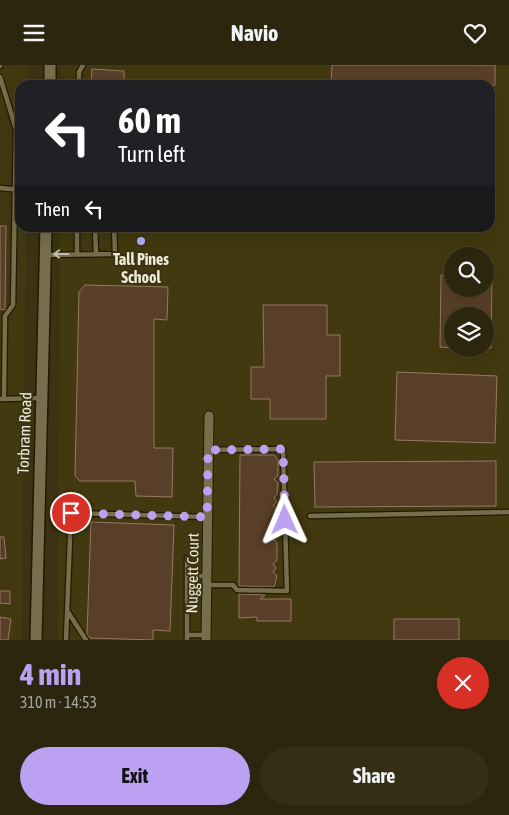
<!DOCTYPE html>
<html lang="en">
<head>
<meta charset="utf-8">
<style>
	body { margin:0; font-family:"Asap Condensed",sans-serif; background:#342e17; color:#f1f3f6; height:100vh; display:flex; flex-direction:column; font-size:19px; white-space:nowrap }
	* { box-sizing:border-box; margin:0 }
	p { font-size:16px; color:#a6a59e }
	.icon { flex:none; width:28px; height:28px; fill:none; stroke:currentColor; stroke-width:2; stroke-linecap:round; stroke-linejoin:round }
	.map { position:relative; height:575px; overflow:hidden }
	.drawer { display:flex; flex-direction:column; background:#2c260e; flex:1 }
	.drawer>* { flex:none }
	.top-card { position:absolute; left:15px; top:15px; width:480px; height:152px; border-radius:15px; box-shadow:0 5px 20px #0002,0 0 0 1px #48432e; background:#202124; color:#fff; overflow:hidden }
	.fabs { position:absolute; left:444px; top:182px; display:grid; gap:10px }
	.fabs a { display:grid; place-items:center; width:50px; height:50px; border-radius:50%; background:#2c260e; box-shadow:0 5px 20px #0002,0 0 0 1px #48432e; font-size:25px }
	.pin { position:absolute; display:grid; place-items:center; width:42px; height:42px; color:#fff; margin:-21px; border:2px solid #fff; border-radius:50%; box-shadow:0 1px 5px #0007 }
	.me { position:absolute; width:55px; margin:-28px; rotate:359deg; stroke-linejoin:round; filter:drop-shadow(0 0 4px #0008) }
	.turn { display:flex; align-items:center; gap:18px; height:105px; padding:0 20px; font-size:22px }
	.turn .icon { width:65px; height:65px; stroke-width:2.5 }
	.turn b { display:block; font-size:35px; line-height:42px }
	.then { display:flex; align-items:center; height:48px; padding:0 20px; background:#0003; gap:10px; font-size:19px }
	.round { display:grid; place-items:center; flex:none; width:52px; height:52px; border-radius:26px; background:#342e17 }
	.summary { display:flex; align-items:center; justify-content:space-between; height:85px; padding:0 20px }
	h1 { font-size:30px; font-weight:700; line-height:38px; color:#bca0f2 }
	.primary-button { display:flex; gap:10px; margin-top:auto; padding:10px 20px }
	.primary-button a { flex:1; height:58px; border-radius:30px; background:#bca0f2; color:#111; font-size:20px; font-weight:700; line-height:58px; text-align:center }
	.primary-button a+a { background:#342e17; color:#f1f3f6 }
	header { display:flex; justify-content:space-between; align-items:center; height:65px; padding:0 20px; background:#2c260e; font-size:22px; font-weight:700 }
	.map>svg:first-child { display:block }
	.built { fill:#433910; fill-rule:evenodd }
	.building { fill:#593f29; stroke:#967962 }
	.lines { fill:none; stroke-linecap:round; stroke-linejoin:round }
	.lane-casing { stroke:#221a00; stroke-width:7 }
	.street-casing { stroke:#221a00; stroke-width:11 }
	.secondary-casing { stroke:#221a00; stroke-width:14 }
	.lane { stroke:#766e4c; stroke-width:4.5 }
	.street { stroke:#766e4c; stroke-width:9 }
	.secondary { stroke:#766e4c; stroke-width:11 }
	.oneway { stroke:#c3bea6 }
	.route { stroke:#bca0f2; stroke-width:9; stroke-dasharray:0 16.2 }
	.poi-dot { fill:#b0aefa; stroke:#3b3313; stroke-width:2 }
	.labels { text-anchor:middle; stroke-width:4; stroke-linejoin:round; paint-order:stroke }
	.poi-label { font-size:16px; font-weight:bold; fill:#ede9d6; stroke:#3b3313 }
	.street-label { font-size:16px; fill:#ede9d6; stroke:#3b3313 }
</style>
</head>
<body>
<header><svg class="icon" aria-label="menu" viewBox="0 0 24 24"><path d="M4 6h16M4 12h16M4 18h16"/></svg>Navio<svg class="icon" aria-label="heart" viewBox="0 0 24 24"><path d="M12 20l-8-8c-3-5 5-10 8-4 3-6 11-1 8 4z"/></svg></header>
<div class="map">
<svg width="509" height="575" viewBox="0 0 509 575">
	<rect width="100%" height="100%" fill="#3b3313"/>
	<!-- built -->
	<path class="built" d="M0,0h28v20h-8v142l6,1 -5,412h-21z
		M62,0h447v575h-451l2,-412 430,-1v-142h-428zM452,191h33v33h-33zM452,251h33v33h-33z"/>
	<!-- building -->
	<path class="building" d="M332,0h163v20h-164z
		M92,4l32,2v14h-33z
		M0,161h6l-1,84 -5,-1z
		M441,210l11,1v13h33v-13h7l-1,72h-6v-32h-33v32l-12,-1z
		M85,220l83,2 -1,33 -13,-1v129h19l-1,49 -36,-1 -1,-15h-55l-5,-5 4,-184z
		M263,240h64v30h13v41h-14v43h-56v-20h-19v-32h13z
		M397,307l100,4 -2,67 -100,-3z
		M240,390h34l4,5v15l-4,4 4,4 -1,11 -3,4 3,4 -4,3 4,5v17l-3,4 4,4 -5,4 4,3v18l-4,4 3,4 -3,4 4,4 -3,11 -35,-1z
		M496,396v45l-181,1 -1,-45z
		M91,457l83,3 -4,106 -17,-1v10l-63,-2 -3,-4z
		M0,472h4l2,21 -6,1z
		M0,526h10v13l-10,-1z
		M239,529l26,1 -5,4h31v22h-34v-4l-18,1z
		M0,552l11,2 -3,21h-8z
		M394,554h65v21h-65z"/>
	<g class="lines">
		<defs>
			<path id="lane" d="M0,1v-1
				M0,12l16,52 -3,176 -8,11 -1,83h-4
				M79,20v-13l4,-7
				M0,123l20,2
				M95,162l1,27
				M77,189v-27
				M45,190l70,-1 -1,-27
				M4,334l37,-1
				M310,451l199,-4
				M187,511h20
				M207,520h26l4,5 50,1 -4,-142 -75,1
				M68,547l18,28
				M187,570h19
				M66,575l5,-127 136,4
				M187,575v-82"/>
			<path id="street" d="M206,575l3,-224"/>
			<path id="secondary" d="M50,20v-20
				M36,575l10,-413"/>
		</defs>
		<!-- lane casing -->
		<use href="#lane" class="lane-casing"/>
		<!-- street casing -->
		<use href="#street" class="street-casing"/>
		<!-- secondary casing -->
		<use href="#secondary" class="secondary-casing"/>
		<!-- lane -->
		<use href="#lane" class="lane"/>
		<!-- street -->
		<use href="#street" class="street"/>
		<!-- secondary -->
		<use href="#secondary" class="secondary"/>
	</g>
	<!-- one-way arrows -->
	<defs><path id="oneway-shaft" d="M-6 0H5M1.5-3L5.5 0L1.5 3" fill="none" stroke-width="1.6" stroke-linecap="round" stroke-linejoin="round" transform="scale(1.25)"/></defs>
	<use class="oneway" href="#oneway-shaft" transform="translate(61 189) rotate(180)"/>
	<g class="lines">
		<!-- route -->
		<path class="route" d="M71,448l136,4 1,-67 75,-1 2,71"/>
	</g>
	<!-- markers -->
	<circle class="poi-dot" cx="141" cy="176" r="5"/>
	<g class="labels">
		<!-- poi labels -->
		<g class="poi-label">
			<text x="141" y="200">Tall Pines<tspan x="141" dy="18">School</tspan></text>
		</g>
		<!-- street labels -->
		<g class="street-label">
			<text transform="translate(24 368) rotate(-88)" y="6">Torbram Road</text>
			<text transform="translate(192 508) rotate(-89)" y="6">Nuggett Court</text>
		</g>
	</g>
</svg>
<div class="fabs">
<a><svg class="icon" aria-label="search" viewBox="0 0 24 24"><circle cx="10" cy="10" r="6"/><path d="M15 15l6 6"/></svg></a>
<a><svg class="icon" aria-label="layers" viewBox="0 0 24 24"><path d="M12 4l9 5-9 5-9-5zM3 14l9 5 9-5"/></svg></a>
</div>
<div class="pin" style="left:71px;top:448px;background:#d93025"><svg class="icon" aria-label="arrive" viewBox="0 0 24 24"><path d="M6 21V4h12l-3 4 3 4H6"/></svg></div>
<svg class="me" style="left:285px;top:455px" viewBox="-20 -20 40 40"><path d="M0-17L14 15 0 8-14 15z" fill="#bca0f2" stroke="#fff" stroke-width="4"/></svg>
<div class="top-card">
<div class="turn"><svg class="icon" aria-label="left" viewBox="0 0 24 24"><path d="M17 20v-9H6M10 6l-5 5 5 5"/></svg><div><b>60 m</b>Turn left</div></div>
<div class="then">Then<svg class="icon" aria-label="left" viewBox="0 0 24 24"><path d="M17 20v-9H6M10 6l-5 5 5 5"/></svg></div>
</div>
</div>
<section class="drawer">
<div class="summary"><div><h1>4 min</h1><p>310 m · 14:53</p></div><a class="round" style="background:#d93025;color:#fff"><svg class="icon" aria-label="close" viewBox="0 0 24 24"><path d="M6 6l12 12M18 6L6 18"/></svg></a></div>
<div class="primary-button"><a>Exit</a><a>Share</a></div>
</section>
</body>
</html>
